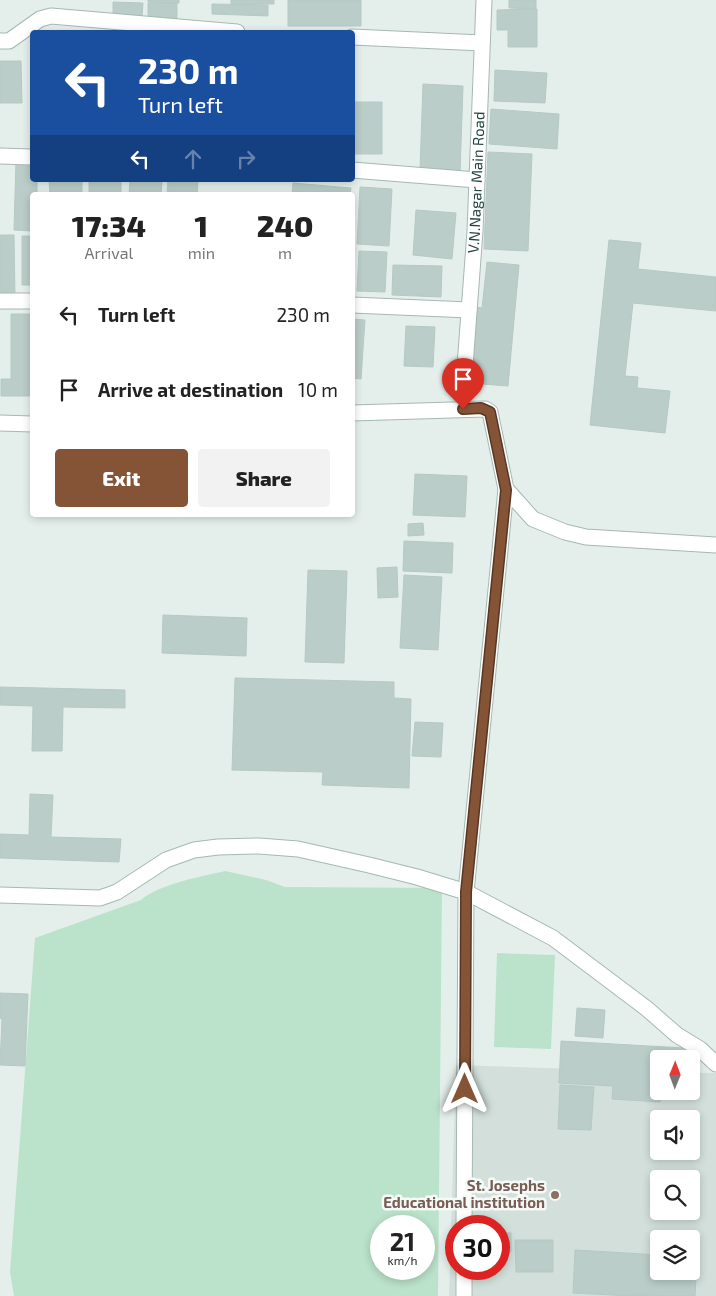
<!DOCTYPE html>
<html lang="en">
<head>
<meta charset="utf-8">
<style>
	body { margin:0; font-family:"Exo 2",sans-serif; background:#f2f2f2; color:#222; height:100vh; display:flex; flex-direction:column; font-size:19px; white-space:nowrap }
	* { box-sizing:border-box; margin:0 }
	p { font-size:16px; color:#767676 }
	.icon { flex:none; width:28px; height:28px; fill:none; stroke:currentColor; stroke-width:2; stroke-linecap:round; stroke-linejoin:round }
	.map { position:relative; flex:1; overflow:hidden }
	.side { position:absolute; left:30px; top:192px; width:325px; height:325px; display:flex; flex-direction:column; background:#fff; border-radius:5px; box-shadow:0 2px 8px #0003 }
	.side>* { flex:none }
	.top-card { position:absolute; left:30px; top:30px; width:325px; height:152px; border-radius:5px; box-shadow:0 2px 8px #0003; background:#1a4fa0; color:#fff; overflow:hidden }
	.needle { width:32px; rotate:1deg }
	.tools { position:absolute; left:650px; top:1050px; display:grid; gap:10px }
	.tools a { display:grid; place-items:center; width:50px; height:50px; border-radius:5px; background:#fff; box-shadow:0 2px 8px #0003; font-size:25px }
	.speed { position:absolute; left:370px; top:1215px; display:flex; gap:10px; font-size:25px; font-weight:700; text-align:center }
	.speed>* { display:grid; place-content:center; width:65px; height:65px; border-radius:50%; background:#fff; box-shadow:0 2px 8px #0003; line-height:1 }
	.speed small { font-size:12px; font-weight:400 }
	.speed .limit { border:8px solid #d22; background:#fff; color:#111 }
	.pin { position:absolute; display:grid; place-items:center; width:42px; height:42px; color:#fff; margin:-51px -21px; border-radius:50% 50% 50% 0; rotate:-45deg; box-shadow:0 0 5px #0007 }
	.pin .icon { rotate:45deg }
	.me { position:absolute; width:55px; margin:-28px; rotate:0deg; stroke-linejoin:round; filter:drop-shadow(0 0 4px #0008) }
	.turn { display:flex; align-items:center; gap:18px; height:105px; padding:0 25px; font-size:22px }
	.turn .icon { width:65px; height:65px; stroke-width:2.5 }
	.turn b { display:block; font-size:35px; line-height:42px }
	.lanes { display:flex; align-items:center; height:48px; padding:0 25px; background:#0003; justify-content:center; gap:25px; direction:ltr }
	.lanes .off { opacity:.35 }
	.eta { display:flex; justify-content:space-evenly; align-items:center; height:85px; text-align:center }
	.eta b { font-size:30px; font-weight:800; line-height:35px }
	.action { display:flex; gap:10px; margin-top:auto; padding:10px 25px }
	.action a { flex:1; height:58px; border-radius:5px; background:#855437; color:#fff; font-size:20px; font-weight:800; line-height:58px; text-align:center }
	.action a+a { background:#f2f2f2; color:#222 }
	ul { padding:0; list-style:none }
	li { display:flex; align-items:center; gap:15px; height:75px; padding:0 25px }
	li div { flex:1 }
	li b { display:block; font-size:19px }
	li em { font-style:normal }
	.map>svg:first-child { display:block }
	.built { fill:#d2dfda; fill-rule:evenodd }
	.green { fill:#bbe2ca; fill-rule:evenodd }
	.building { fill:#bbcdc8; stroke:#b5c9c3 }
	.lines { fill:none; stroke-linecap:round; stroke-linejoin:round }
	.street-casing { stroke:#a6b8b3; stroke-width:17 }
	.street { stroke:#fff; stroke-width:15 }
	.route-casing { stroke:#563724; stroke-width:12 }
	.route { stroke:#855437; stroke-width:9 }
	.education-dot { fill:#8d6e63; stroke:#f5faf8; stroke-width:2 }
	.labels { text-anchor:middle; stroke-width:5; stroke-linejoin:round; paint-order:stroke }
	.street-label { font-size:15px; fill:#21423d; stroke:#f5faf8 }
	.education-label { font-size:15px; font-weight:bold; fill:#785e54; stroke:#f5faf8; text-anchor:end }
</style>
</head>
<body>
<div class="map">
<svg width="716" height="1296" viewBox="0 0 716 1296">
	<rect width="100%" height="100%" fill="#e4efeb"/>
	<!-- built -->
	<path class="built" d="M456,1065l203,7v19h32v-18h25v223h-267zM659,1119h32v32h-32zM659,1179h32v32h-32zM456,1226h43v43h-43zM659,1239h32v32h-32z"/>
	<!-- green -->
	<path class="green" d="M225,871l41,9 19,7 157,1 -4,408h-424l-4,-24 25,-334 106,-38c18,-16 59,-23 84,-29zM381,1226h43v43h-43z
		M497,953l58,2 -4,94 -57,-2z"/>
	<!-- building -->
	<path class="building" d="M148,0h31v3l-31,-1z
		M231,0h43v4h-43z
		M288,0h73v26h-73z
		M509,0h27v9l-27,-1z
		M113,2l30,1 -1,13 -29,-1z
		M148,3h29v16h-29z
		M212,4l56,1v11l-56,-2z
		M537,9v38h-29v-17h-11v-20z
		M0,61h21l1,42h-22z
		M495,70l52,3 -2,30 -51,-2z
		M423,84l40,2 -3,86 -40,-2z
		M352,102h30v52h-30z
		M491,109l68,5 -2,35 -68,-5z
		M488,152l44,2 -4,97 -44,-2z
		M16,161l16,1v18h5v15h-5v36l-18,-1z
		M49,180h33v15h-32z
		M89,180h32v15h-32z
		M130,180h32l-1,15h-32z
		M168,180h30l-1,15h-30z
		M293,183l58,5 -1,7h-58z
		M360,187l32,2 -3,57 -32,-2z
		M416,210l40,3 -4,46 -39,-4z
		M0,235h14l1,61h-15z
		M22,236h10v49h-10z
		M609,240l32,3 -3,26 78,8v34l-83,-8 -8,73 13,1 -1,11 33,3 -5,42 -75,-8z
		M359,251l28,1 -2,40 -28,-1z
		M487,262l32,3 -11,121 -39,-3 7,-76 6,1z
		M393,265l49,1 -1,31 -49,-2z
		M11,314h21v82h-31v-17h10z
		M352,319l13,1 -4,59 -9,-1z
		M406,326l29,1 -2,40 -29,-1z
		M415,474l52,2 -2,41 -52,-2z
		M423,523l1,12 -16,1v-12z
		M404,541l49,2 -1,30 -49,-2z
		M397,567l1,30 -20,1 -1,-30z
		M308,570l39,1 -3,92 -39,-1z
		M404,575l38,2 -4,73 -38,-2z
		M163,615l84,3 -1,38 -84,-3z
		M235,678l159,4v16l17,1 -2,89 -87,-3 1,-13 -91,-2z
		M0,687l125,3v18l-62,-1 -1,44h-30l1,-45 -33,-1z
		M415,722l28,1 -2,34 -29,-1z
		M30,794l23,1 -2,42 70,2 -2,23 -119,-4v-24l29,1z
		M0,993l28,1 -3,72 -25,-1 2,-46 -2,-1z
		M577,1008l28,2 -2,28 -28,-2z
		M561,1041l123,7v11h-25l1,43 -48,-3 1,-13 -54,-3z
		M560,1085l34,2 -3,43 -33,-1z
		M499,1232l12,1v19l-12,-1z
		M515,1240h38v32h-37z
		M575,1250l84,5v16h32v-15l6,1 -2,39h-64l-58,-3z"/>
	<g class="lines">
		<defs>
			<g id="street">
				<path d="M352,37l130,6"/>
				<path d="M0,41h9l31,-22 11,-3 186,16"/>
				<path d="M0,156l32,1"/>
				<path d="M352,170l125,10"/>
				<path d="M0,301h32"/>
				<path d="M352,305l117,5"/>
				<path id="s1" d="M465,366l10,-135 9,-231"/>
				<path d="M352,413l133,-4 5,3 16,77 27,30 32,13 21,5 130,8"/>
				<path d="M0,423l32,1"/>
				<path d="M0,895l100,3 17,-6 49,-32 28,-10 24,-3 41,-1 39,3 71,16 48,12 49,15 87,46 93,70 31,27 23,14 16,15"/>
				<path d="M464,1226l2,-334 40,-403"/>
				<path d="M464,1296v-27"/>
			</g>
		</defs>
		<!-- street casing -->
		<use href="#street" class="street-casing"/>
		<!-- street -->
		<use href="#street" class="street"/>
	</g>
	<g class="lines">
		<defs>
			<path id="route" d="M463,409l18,-1 9,4 16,78 -40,402 -1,197"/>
		</defs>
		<!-- route casing -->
		<use href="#route" class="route-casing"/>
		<!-- route -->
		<use href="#route" class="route"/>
	</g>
	<!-- markers -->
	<circle class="education-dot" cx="555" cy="1195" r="5"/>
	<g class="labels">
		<!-- street labels -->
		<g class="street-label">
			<text dy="5" stroke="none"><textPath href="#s1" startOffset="184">V.N.Nagar Main Road</textPath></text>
		</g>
		<!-- education labels -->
		<g class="education-label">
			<text x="545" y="1191">St. Josephs<tspan x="545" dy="17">Educational institution</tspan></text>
		</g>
	</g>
</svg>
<div class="tools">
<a><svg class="needle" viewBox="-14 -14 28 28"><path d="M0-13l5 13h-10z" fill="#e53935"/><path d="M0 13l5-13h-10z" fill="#767676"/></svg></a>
<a><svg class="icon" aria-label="sound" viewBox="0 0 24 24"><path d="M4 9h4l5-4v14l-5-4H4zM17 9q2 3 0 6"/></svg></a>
<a><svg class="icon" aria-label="search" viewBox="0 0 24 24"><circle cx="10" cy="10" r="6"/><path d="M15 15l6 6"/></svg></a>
<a><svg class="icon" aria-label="layers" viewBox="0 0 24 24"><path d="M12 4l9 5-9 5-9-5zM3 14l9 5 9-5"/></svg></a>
</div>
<div class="speed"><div>21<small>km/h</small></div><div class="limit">30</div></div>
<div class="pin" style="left:463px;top:409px;background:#d93025"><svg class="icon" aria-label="arrive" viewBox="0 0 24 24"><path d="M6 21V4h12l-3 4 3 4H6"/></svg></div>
<svg class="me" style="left:465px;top:1089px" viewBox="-20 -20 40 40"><path d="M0-17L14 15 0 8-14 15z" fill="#855437" stroke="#fff" stroke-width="4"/></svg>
<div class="top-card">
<div class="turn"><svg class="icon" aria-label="left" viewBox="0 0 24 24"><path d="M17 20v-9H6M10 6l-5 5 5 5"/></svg><div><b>230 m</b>Turn left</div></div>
<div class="lanes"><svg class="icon" aria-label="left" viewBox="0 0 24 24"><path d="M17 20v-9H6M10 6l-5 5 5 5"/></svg><svg class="icon off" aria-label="ahead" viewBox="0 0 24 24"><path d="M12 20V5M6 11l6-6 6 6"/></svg><svg class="icon off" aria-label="right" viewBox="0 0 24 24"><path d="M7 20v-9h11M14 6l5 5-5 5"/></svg></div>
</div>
<section class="side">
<div class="eta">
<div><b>17:34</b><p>Arrival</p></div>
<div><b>1</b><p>min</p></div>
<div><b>240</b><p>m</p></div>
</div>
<ul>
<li><svg class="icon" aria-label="left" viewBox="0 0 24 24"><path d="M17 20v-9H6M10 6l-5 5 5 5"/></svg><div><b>Turn left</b></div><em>230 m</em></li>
<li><svg class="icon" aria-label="arrive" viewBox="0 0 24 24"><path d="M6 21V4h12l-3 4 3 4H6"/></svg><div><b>Arrive at destination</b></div><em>10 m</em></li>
</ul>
<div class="action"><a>Exit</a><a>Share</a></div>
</section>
</div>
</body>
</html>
